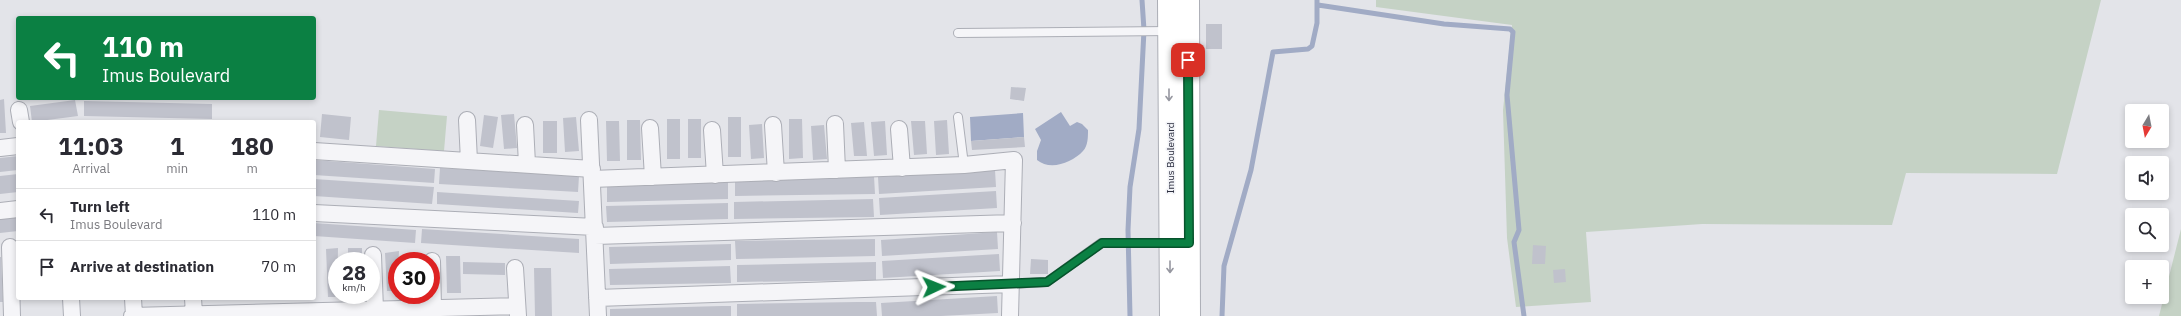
<!DOCTYPE html>
<html lang="en">
<head>
<meta charset="utf-8">
<style>
	body { margin:0; font-family:"IBM Plex Sans",sans-serif; background:#f7f7f7; color:#2b2b33; height:100vh; display:flex; flex-direction:column; font-size:15px; white-space:nowrap }
	* { box-sizing:border-box; margin:0 }
	p { font-size:13px; color:#7c7c81 }
	.icon { flex:none; width:22px; height:22px; fill:none; stroke:currentColor; stroke-width:2; stroke-linecap:round; stroke-linejoin:round }
	.map { position:relative; flex:1; overflow:hidden }
	.side { position:absolute; left:16px; top:120px; width:300px; height:180px; display:flex; flex-direction:column; background:#fff; border-radius:4px; box-shadow:0 2px 6px #0003 }
	.side>* { flex:none }
	.banner { position:absolute; left:16px; top:16px; width:300px; height:84px; border-radius:4px; box-shadow:0 2px 6px #0003; background:#0b8043; color:#fff; overflow:hidden }
	.needle { width:26px; rotate:190deg }
	.controls { position:absolute; left:2125px; top:104px; display:grid; gap:8px }
	.controls a { display:grid; place-items:center; width:44px; height:44px; border-radius:4px; background:#fff; box-shadow:0 2px 6px #0003; font-size:20px }
	.speed { position:absolute; left:328px; top:252px; display:flex; gap:8px; font-size:20px; font-weight:700; text-align:center }
	.speed>* { display:grid; place-content:center; width:52px; height:52px; border-radius:50%; background:#fff; box-shadow:0 2px 6px #0003; line-height:1 }
	.speed small { font-size:10px; font-weight:400 }
	.speed .limit { border:6px solid #d22; background:#fff; color:#111 }
	.pin { position:absolute; display:grid; place-items:center; width:34px; height:34px; color:#fff; margin:-17px; border-radius:8px; box-shadow:0 2px 6px #0006 }
	.me { position:absolute; width:44px; margin:-22px; rotate:88deg; stroke-linejoin:round; filter:drop-shadow(0 0 3px #0008) }
	.turn { display:flex; align-items:center; gap:14px; height:84px; padding:0 20px; font-size:18px }
	.turn .icon { width:52px; height:52px; stroke-width:2.5 }
	.turn b { display:block; font-size:28px; line-height:34px }
	.eta { display:flex; justify-content:space-evenly; align-items:center; height:68px; text-align:center }
	.eta b { font-size:24px; font-weight:700; line-height:28px }
	ul { padding:0; list-style:none }
	li { display:flex; align-items:center; gap:12px; height:52px; padding:0 20px; border-top:1px solid #e1e1e2 }
	li div { flex:1 }
	li b { display:block; font-size:15px }
	li em { font-style:normal }
	.map>svg:first-child { display:block }
	.green { fill:#c5d2c5 }
	.water { fill:#a1abc5 }
	.lines { fill:none; stroke-linecap:round; stroke-linejoin:round }
	.stream { stroke:#a1abc5; stroke-width:5 }
	.building { fill:#c0c2cc }
	.service-casing { stroke:#acaeb6; stroke-width:10 }
	.minor-casing { stroke:#acaeb6; stroke-width:18 }
	.secondary-casing { stroke:#acaeb6; stroke-width:24 }
	.service { stroke:#f5f5f8; stroke-width:8 }
	.minor { stroke:#f5f5f8; stroke-width:16 }
	.secondary { stroke:#fff; stroke-width:22 }
	.oneway { stroke:#9697a0 }
	.route-casing { stroke:#07532c; stroke-width:10 }
	.route { stroke:#0b8043; stroke-width:7 }
	.labels { text-anchor:middle; stroke-width:3; stroke-linejoin:round; paint-order:stroke }
	.street-label { font-size:10px; fill:#2c2f40; stroke:#f2f3f7 }
</style>
</head>
<body>
<div class="map">
<svg width="2181" height="316" viewBox="0 0 2181 316">
	<rect width="100%" height="100%" fill="#e3e4e9"/>
	<!-- green -->
	<path class="green" d="M1376,0h725l-44,174 -151,-1 -14,52 -190,-1 -116,8 5,70 -75,5 -9,-69 -4,-128 9,-85 -136,-18z
		M379,110l68,6 -3,35 -68,-5z
		M2181,229v87h-22z"/>
	<!-- water -->
	<path class="water" d="M1061,112l9,14 7,-4 5,2 6,6c0,7 0,16 -5,21 -11,12 -33,20 -46,9v-9l4,-11 -6,-11z
		M1023,113l1,24 -53,4 -1,-24z"/>
	<g class="lines">
		<!-- stream -->
		<path class="stream" d="M1318,5l126,19 66,5 3,3 -6,63 12,135 -5,12 10,74
			M1130,316l-2,-86 2,-43 9,-58 5,-99 -2,-30
			M1222,316l2,-50 27,-96 22,-118 35,-3 4,-3 5,-23v-23"/>
	</g>
	<!-- building -->
	<path class="building" d="M1206,24h16v25h-16z
		M1011,87l15,1 -2,13 -14,-2z
		M4,99l2,34h-6v-33z
		M75,100l3,16 -46,6 -2,-16z
		M84,101l128,3v15l-128,-3z
		M322,114l29,3 -2,23 -29,-3z
		M514,114l3,34 -13,1 -3,-34z
		M484,115l14,2 -5,31 -13,-2z
		M576,117l3,34 -14,1 -2,-34z
		M728,117h13v40h-13z
		M667,119h13v40h-13z
		M688,119h13v39h-13z
		M789,119h13l1,39 -14,1z
		M627,120h13l1,40h-14z
		M947,120l2,34 -13,1 -2,-34z
		M543,121h14v32h-14z
		M606,121h13l1,40h-13z
		M885,121l2,34 -13,1 -3,-34z
		M911,121h14l2,33 -13,1z
		M864,122l3,34h-13l-3,-33z
		M762,124l2,34 -13,1 -2,-34z
		M824,125l3,34 -14,1 -2,-34z
		M1024,137l1,10 -53,3 -1,-9z
		M18,156v14l-18,2v-14z
		M314,160l121,9 -1,14 -120,-8z
		M440,168l139,8 -1,16 -139,-8z
		M995,170l1,17 -117,7 -1,-17z
		M18,174v18l-18,2v-18z
		M874,176l1,18 -140,2v-17z
		M314,179l120,8 -2,17 -118,-8z
		M728,182v17l-121,3v-17z
		M996,191l1,17 -117,7 -1,-17z
		M437,192l142,9 -1,12 -141,-9z
		M873,199l1,18 -140,2v-17z
		M728,203v16l-121,3 -1,-16z
		M18,217v14l-18,2v-14z
		M314,223l102,7 -1,13 -101,-7z
		M422,229l157,10v14l-158,-10z
		M997,232l1,17 -116,7 -1,-16z
		M875,239v17l-139,3 -1,-18z
		M731,244v16l-121,4 -1,-17z
		M1533,245l13,1 -1,18h-13z
		M338,248l-1,47h4v2h-13l-2,-48z
		M348,248h14v13h-14z
		M399,251l-2,40h-10l-2,-38z
		M422,253v8h-14l-1,-7z
		M999,254l1,17 -117,7 -1,-17z
		M446,256h14l1,37h-14z
		M0,257h1l2,45h-3z
		M1031,259l17,1v14h-18z
		M463,262l42,1v12l-42,-1z
		M876,262v18l-139,2v-17z
		M730,266l1,17 -121,2 -1,-16z
		M534,268h17l1,48h-17z
		M1565,269l1,13 -12,1 -1,-13z
		M997,296l1,17 -57,3h-59l-1,-13z
		M857,302h19l1,14h-140v-12z
		M722,306h9v10h-121v-7z"/>
	<g class="lines">
		<defs>
			<path id="service" d="M958,33l211,-2
				M958,117l6,48
				M1011,284l36,-2 54,-39h69"/>
			<path id="minor" d="M19,110l2,12
				M467,120l2,41
				M589,120l9,196
				M835,124l2,46
				M525,125l2,39
				M773,125l3,48
				M650,128l3,49
				M899,129l3,39
				M712,130l3,45
				M0,148l18,-2
				M314,151l278,18
				M592,179l372,-14 50,-5 -4,156
				M0,211l18,-2
				M314,213l281,14
				M595,236l418,-13
				M10,247l2,69
				M373,255l2,55
				M432,261l1,47
				M515,268l3,48
				M71,298l1,18
				M133,298l1,18
				M193,298l1,16
				M597,298l414,-14
				M132,316l385,-10"/>
			<path id="secondary" d="M1169,0l2,316
				M1188,0l1,316"/>
		</defs>
		<!-- service casing -->
		<use href="#service" class="service-casing"/>
		<!-- minor casing -->
		<use href="#minor" class="minor-casing"/>
		<!-- secondary casing -->
		<use href="#secondary" class="secondary-casing"/>
		<!-- service -->
		<use href="#service" class="service"/>
		<!-- minor -->
		<use href="#minor" class="minor"/>
		<!-- secondary -->
		<use href="#secondary" class="secondary"/>
	</g>
	<!-- one-way arrows -->
	<defs><path id="oneway-shaft" d="M-6 0H5M1.5-3L5.5 0L1.5 3" fill="none" stroke-width="1.6" stroke-linecap="round" stroke-linejoin="round"/></defs>
	<g class="oneway">
		<use href="#oneway-shaft" transform="translate(1169 95) rotate(90)"/>
		<use href="#oneway-shaft" transform="translate(1170 267) rotate(90)"/>
	</g>
	<g class="lines">
		<defs>
			<path id="route" d="M934,287l113,-5 55,-39h87l-1,-183"/>
		</defs>
		<!-- route casing -->
		<use href="#route" class="route-casing"/>
		<!-- route -->
		<use href="#route" class="route"/>
	</g>
	<g class="labels">
		<!-- street labels -->
		<g class="street-label">
			<text transform="translate(1170 158) rotate(-90)" y="4">Imus Boulevard</text>
		</g>
	</g>
</svg>
<div class="controls">
<a><svg class="needle" viewBox="-14 -14 28 28"><path d="M0-13l5 13h-10z" fill="#e53935"/><path d="M0 13l5-13h-10z" fill="#7c7c81"/></svg></a>
<a><svg class="icon" aria-label="sound" viewBox="0 0 24 24"><path d="M4 9h4l5-4v14l-5-4H4zM17 9q2 3 0 6"/></svg></a>
<a><svg class="icon" aria-label="search" viewBox="0 0 24 24"><circle cx="10" cy="10" r="6"/><path d="M15 15l6 6"/></svg></a>
<a>+</a>
</div>
<div class="speed"><div>28<small>km/h</small></div><div class="limit">30</div></div>
<div class="pin" style="left:1188px;top:60px;background:#d93025"><svg class="icon" aria-label="arrive" viewBox="0 0 24 24"><path d="M6 21V4h12l-3 4 3 4H6"/></svg></div>
<svg class="me" style="left:934px;top:287px" viewBox="-20 -20 40 40"><path d="M0-17L14 15 0 8-14 15z" fill="#0b8043" stroke="#fff" stroke-width="4"/></svg>
<div class="banner">
<div class="turn"><svg class="icon" aria-label="left" viewBox="0 0 24 24"><path d="M17 20v-9H6M10 6l-5 5 5 5"/></svg><div><b>110 m</b>Imus Boulevard</div></div>
</div>
<section class="side">
<div class="eta">
<div><b>11:03</b><p>Arrival</p></div>
<div><b>1</b><p>min</p></div>
<div><b>180</b><p>m</p></div>
</div>
<ul>
<li><svg class="icon" aria-label="left" viewBox="0 0 24 24"><path d="M17 20v-9H6M10 6l-5 5 5 5"/></svg><div><b>Turn left</b><p>Imus Boulevard</p></div><em>110 m</em></li>
<li><svg class="icon" aria-label="arrive" viewBox="0 0 24 24"><path d="M6 21V4h12l-3 4 3 4H6"/></svg><div><b>Arrive at destination</b></div><em>70 m</em></li>
</ul>
</section>
</div>
</body>
</html>
